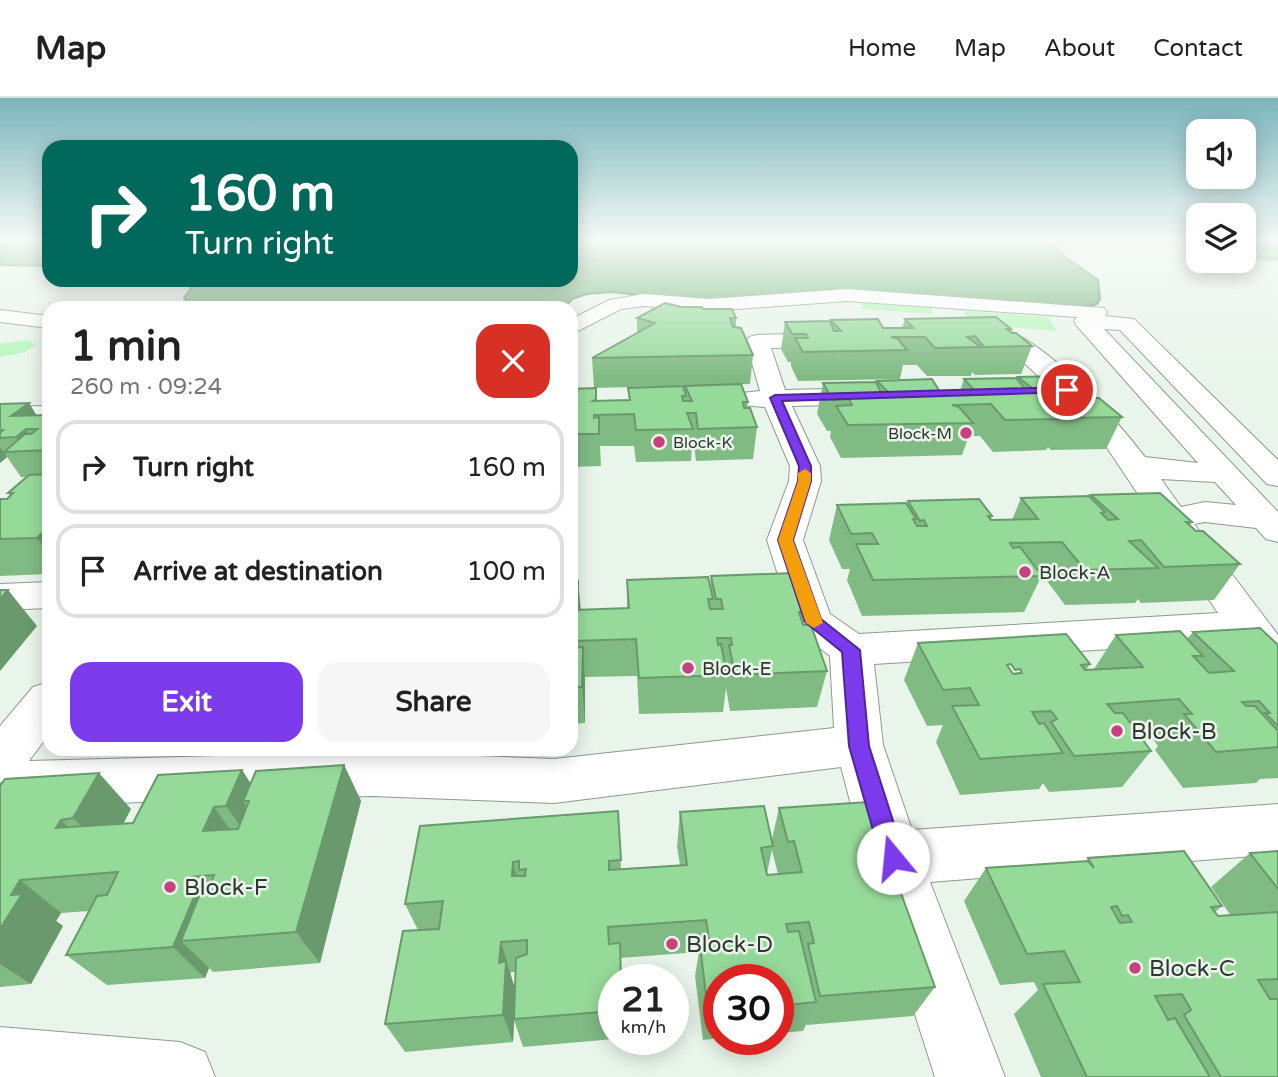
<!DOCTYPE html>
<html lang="en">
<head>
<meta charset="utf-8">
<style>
	body { margin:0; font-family:"Varela Round",sans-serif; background:#f6f6f6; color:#222; height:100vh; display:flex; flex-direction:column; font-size:26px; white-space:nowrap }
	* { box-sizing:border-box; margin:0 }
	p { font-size:23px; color:#767676 }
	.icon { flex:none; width:38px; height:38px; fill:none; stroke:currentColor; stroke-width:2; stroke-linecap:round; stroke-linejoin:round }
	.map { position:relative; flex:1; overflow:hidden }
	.drawer { position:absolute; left:42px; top:203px; width:536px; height:455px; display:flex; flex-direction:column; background:#fff; border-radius:21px; box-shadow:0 4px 18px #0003 }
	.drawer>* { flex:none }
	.hud { position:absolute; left:42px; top:42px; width:536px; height:147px; border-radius:21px; box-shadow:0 4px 18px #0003; background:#00695c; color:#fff; overflow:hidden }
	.buttons { position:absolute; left:1186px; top:21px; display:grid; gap:14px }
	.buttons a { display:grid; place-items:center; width:70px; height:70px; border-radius:14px; background:#fff; box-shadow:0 4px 18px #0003; font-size:35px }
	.speed { position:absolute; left:598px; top:866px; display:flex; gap:14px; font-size:35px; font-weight:700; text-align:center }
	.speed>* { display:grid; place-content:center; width:91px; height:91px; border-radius:50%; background:#fff; box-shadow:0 4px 18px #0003; line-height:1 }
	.speed small { font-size:18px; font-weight:400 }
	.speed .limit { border:10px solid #d22; background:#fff; color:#111 }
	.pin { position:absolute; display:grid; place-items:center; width:60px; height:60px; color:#fff; margin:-30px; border:4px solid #fff; border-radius:50%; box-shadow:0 2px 7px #0007 }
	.me { position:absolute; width:77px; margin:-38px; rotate:343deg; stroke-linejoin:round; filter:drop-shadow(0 0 5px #0008) }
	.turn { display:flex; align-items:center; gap:24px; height:147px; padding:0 28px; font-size:32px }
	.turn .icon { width:91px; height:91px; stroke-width:2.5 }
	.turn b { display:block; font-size:49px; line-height:60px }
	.round { display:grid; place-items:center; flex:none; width:74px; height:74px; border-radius:21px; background:#f6f6f6 }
	.overview { display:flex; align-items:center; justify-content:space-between; height:119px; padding:0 28px }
	h1 { font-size:42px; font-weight:800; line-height:52px }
	.primary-button { display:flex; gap:14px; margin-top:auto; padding:14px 28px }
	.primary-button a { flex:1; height:80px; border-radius:21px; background:#7c3aed; color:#fff; font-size:28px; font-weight:800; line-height:80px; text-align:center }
	.primary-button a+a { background:#f6f6f6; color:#222 }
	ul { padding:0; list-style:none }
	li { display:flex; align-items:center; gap:21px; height:94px; margin:0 14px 10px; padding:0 14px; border:4px solid #e0e0e0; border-radius:21px }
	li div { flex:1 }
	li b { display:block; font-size:26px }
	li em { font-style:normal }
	header { display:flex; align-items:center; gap:42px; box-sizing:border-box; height:98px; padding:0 35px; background:#fff; border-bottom:2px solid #e0e0e0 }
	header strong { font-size:33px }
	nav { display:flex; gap:38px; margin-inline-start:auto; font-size:24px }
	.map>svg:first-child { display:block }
	.green { fill:#b5f6b8 }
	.water { fill:#72b477; stroke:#5e8e62; stroke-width:2 }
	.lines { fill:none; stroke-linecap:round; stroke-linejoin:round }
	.minor-casing { stroke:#8f9a8f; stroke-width:2 }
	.minor { fill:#fff; fill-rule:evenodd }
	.wall { fill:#81bb84; fill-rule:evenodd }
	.shaded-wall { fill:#69996c }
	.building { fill:#96da9a; stroke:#69996c; stroke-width:2; fill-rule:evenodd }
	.route { fill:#7c3aed; stroke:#51269a; stroke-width:2 }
	.slow { fill:#f59e0b }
	.poi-dot { fill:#c8417f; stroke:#e9f5ea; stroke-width:2.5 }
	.labels { text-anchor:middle; stroke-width:5; stroke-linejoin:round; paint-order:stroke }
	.far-poi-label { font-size:16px; fill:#303530; stroke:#e9f5ea; text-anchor:end }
	.poi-label { font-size:19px; fill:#303530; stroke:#e9f5ea; text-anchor:start }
	.near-poi-label { font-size:23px; fill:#303530; stroke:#e9f5ea; text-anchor:start }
</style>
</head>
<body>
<header>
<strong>Map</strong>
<nav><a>Home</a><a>Map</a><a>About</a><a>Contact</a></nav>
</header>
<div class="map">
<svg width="1278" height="979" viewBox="0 0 1278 979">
	<rect width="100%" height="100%" fill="#e9f5ea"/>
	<!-- green -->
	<path class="green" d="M861,205l70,5 2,6 -72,-5z
		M964,213l84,6 9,14 -88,-7z
		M25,242l11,4 -11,8 -25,5v-13z"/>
	<!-- water -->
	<path class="water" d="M0,141h49v27l-49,-1z
		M571,141h481l9,15 37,26 2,19 -3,5 -19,4 -279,-15 -105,8 -82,-9 -25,2 -15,5 -8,9h-371l-9,-10 8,-11 -19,-7h397z"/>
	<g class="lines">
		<defs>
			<path id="minor" d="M847,191l257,19 3,4 -2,4 29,3 144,141v26l-11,-2 -147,-154 -16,-1 174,183v30l-12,-3 -10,-11 -51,-6 -11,2 84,111v46l-15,-5 -26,-35 -363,23 9,81 29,85 366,-26v50l-348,28 75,195h-70l-70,-219 -24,-91 -287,36 -182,-7 -372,10v-80l33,-39 16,-5v52l-20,27 343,-9 182,7 280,-31 -4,-72 -31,-24 -6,-10 -26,-82 22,-59 1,-15 -25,-59 -23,-2 -4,-6 4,-6 18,-2 -14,-49 3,-5 8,-2 77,-2 8,2 3,5 -3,5 -8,2 -63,1 14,42 88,-2 9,2 4,6 -4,6 -9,2 -81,2 28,60 1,15 -18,59 27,74 29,20 359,-21 -123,-183 -78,-74 -23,-15 -17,-1 -3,-5 3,-5c11,-3 21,-4 32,1 44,18 108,89 136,126l53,6 -121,-137 -3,-5 3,-4 -230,-16 -138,10 -65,-5 -23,3 -51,26v-15l39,-20 35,-6 65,5zM1161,381l54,3 21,23 -31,-3 -24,5z
				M0,212l49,6v12l-49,-6z
				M49,308v16l-49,1v-16z
				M49,484v26l-49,2v-26z
				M0,929l180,15 25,10 10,25h-215z"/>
		</defs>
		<!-- minor casing -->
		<use href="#minor" class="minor-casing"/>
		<!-- minor -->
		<use href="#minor" class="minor"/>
	</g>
	<!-- wall -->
	<path class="wall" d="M1188,141h11v13l-14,-6z
		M1244,141h34v22l-29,-1 -1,1h-34h30z
		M703,211l33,9v9l17,28 -3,29 -156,4 -2,-30 45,-25v-15z
		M905,221l106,10 -1,3 22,14 -11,28 -46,1 -3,-3 -1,4h-44l-10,-11h-14l-3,14 -102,2 -7,-15v-4h-3l-7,-13 4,-27 46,1v-3l52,8h19z
		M1018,279l74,16 -1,3 31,21 -16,32 -55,1 -3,-3 -2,3 -53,2 -13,-16h-11l-7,19 -121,3 -11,-21 1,-6h-4l-10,-17 6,-31h53l1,-2 63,11 20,-1 4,-12h53z
		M685,288l63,16 -1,6 10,19 -4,32 -57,2 -2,-16h-2l-1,16 -55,1 -2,-16h-34l1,20 -31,1v-78l26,12 33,-1 -1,-12 57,6z
		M0,306l36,11h13v159l-49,2v-78l1,1h6l3,-3 -2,-3 19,-16h-6l-14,-20 -7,6z
		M1091,397l101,27 -2,4 6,5 44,33 -26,36 -73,3 -3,-4 -3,4 -70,2 -21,-28h-3l-17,35 -162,4 -15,-36 3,-11h-8l-13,-29 8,-35 70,-1 1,-3 84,15 -1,4h21l9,-22 69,-1z
		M711,478l96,36 -3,13 23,46 -10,36 -87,4 -4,-23 -3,24 -84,2 -2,-38 -52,1v46l-15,1v-143h8l3,29 46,-2v-28l83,6z
		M1193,534l85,13v133l-18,1 -4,4 -73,5 -28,-38 3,-4 -7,-10 -11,1 11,14 -29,36 -73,5 -6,-9 -4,6 -79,6 -24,-53 7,-17 -16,1 -23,-46 14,-37 172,21 -4,6 8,-1 22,-34 71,4zM1011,566l9,5 1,3 -9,1 -5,-8z
		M344,667l17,36 -41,162 -107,9 -4,-4 -4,10 -98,7 -41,-30 23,-44 -28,2 -5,8 7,5 -32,58 -31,3v-205l131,27 -8,14h10l109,-53 9,14z
		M779,710l156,179 -22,29 -106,9v-2l-4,8 -24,2v-53h-60v58l-16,2 -8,-64 4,-24 -79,6 -6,22v59l-91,8 -9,-27 -1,22 -108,10 -20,-28 33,-94 -13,-26 213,-93 3,58 59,-4 -3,-18 3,-35 92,27zM772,752l6,24 -11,1v-2zM511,874h5l-1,18 -5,-15z
		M1278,753v226h-237l-27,-63 24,-24 -4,-8 -34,3 -36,-84 22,-33 100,-7 2,-3 134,48 -7,6 3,4h13l-20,-29 39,-34z"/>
	<!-- shaded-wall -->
	<path class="shaded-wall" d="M29,305l15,24 -18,2 13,21 -14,1 -9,-14 -5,-21z
		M0,349l7,10 -7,6z
		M49,428v12l-9,1 9,12v3l-12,-16z
		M578,483l3,36v23l-3,-36z
		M8,492l29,36 -37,45v-72z
		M583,549l2,37v39l-3,-36z
		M344,667l17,36 -41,162 -24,-31z
		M242,672l23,36 -16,-5h-6l15,22 -7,18 -25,-35z
		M99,675l32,36 -23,44 -35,-35z
		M214,709l25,35 -36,-11z
		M61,722l36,34 -41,-26z
		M513,764l8,33 -9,-19z
		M191,779l8,9 1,-3 29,33 -48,25 28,27 -4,10 -32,-31z
		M20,782l41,33 -5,8 7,5 -32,58 -31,-20v-35l11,-34z
		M501,844l15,50 -3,50 -10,-27 -4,-52z"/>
	<!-- building -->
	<path class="building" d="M1244,141h2l11,5h-13z
		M1247,141h31v4h-17z
		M665,205l16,4h21l1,2h29l4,9h-6l3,9 8,1 12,27 -161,3 63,-35 -18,-5z
		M996,219l15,12h-4l5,4h4l16,13 -48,1 -9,-11 -8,1 14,10 -46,1 -10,-11h-34l7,2 9,11 -104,2 -8,-14h13l-2,-4h-14l-7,-12 45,-1 4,10h7l-10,-11 47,-1 5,9h30l-8,-9z
		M1071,278l21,17h-5l7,5h5l23,19 -57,1 -15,-15 -8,1 18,15 -55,1 -14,-16 -39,1 7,2 14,16 -125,2 -12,-19 16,-1 -3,-6 -16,1 -10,-17 53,-1 6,13h9l-14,-14 55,-2 8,13 35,-1 -11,-12 52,-1 12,14 8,-1 -18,-14z
		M741,286l7,18h-5l1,6h6l7,19 -59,2 -2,-16h-9l6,16 -57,1 -2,-16 -40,1v3l5,-1v17h-29v-45l26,-1v11l-3,2 37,-1 -2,-12 55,-2 3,10h-4l1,5h9l-7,-15z
		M29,305l-18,13 38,-1v35l-45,2 21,-18h6l6,-5h-11l-10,8 -16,1v-5l3,-3h-3v-26z
		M49,376v52l-12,12 -37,1v-40h7l6,-6h-5l21,-18z
		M1160,395l32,29h-6l10,9h7l37,33 -76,3 -23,-27 -12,1 29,27 -73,2 -23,-28 -52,1 3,5 7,-1 22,29 -169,4 -17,-36h22l-6,-11 -21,1 -14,-29 69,-2 10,16h-3l4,7h10l-3,-6 -4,1 -12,-20 71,-2 13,17h-4l3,4 47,-1 -17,-21 68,-2 16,16 -4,1 7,7 10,-1 -27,-24z
		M49,432v8l-9,1z
		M793,475l14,39h-8l4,13h8l16,46 -92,4 -6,-30h3l-1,-7h-14l1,7 3,-1 6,31 -88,3 -3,-39 -62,2 -1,7 10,-1 -1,40h-12v-106h8v23h-4v6l55,-2 -2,-28 81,-3 5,22h-5l2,10h13l-2,-10h-5l-5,-23z
		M0,492h8l-8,9z
		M1260,530l18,17v81l-13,-13h5l-11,-12 -17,1 4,4h9l23,25v16l-62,5 -32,-38h8l-13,-15 -72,5 8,9h8l28,38 -77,5 -23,-34 6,-3 -6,-8 -19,1 7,12 5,-1 19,30 -83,6 -28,-53 27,-1 -9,-17 -27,2 -25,-47 148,-9 24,30 -9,1 4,5 58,-3 -27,-32 64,-4 23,25h-10l16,17 25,-2 -41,-39zM1011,566l4,6 5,-1 2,4 -9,1 -6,-9z
		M344,667l-48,167 -115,9 19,-47h7l7,-19 -23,2 -2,6h11l-27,64 -107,8 31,-59 10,-1 11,-23 -98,8 -9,15 11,-1 -22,35v-143l5,-7 94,-6 -26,45 -12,2 -5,8 77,-5 25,-48 84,-5 -16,36 -12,1 -11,24 35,-2 11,-28h-6l13,-30z
		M868,704l67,185 -115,9 -12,-52 6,-1 -5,-21 -23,2 2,8 11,-1 17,71 -37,4v-26h-60v31l-11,1 -8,-67h10l-4,-25 -98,7 1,17 11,-1 1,37h-7v31l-100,8 2,-61 11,-4v-14l-26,2 -2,21 7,-2 -3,54 -118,9 18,-93 36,-2 4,-28 -38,3 15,-78 198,-15 3,49 -12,1v9l78,-5 -7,-53 84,-6 9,40 -12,2 6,27 35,-3 -8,-31 -6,1 -9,-34zM519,763v9l7,-1 -1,7h-13l1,-14z
		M1184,753l38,55 -11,1 7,9 60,-4v67l-20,1 12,19h8v78h-57l-37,-62 7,-5 -9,-16 -27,2 13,24 7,-2 35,59h-123l-44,-93 37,-2 -16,-31 -37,3 -41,-86 102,-7 6,7 -6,-10zM1117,808l5,10 6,-1 4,7 -12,1 -9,-16z
		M1278,753v38l-28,-36z"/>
	<!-- sky -->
	<linearGradient id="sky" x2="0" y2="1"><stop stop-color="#79b4bb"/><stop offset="0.51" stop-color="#f5faf6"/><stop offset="1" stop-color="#f5faf6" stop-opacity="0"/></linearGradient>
	<rect width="1278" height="278" fill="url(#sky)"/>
	<!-- route -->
	<path class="route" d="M1067,289l6,3 -2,2 -289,9 29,65v15l-18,59 28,79 39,31 9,96 36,112 -4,8 -8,3 -8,-3 -4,-8 -32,-112 -7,-94 -37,-30 -27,-82 20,-59 1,-15 -29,-68 5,-3z"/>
	<!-- slow -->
	<path class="slow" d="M805,371l6,4v8l-18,59 30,83 -9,5 -8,-5 -28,-83 20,-59v-8z"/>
	<!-- markers -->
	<g class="poi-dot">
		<circle cx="966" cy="335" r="7"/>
		<circle cx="659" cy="344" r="7"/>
		<circle cx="1025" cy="474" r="7"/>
		<circle cx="688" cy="570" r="7"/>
		<circle cx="1117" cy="633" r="7"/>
		<circle cx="170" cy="789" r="7"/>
		<circle cx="672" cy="846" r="7"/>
		<circle cx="1135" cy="870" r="7"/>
	</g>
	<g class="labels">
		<!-- far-poi labels -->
		<g class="far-poi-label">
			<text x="952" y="341">Block-M</text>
			<text x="673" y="350" text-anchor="start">Block-K</text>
		</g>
		<!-- poi labels -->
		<g class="poi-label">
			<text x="1039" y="481">Block-A</text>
			<text x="702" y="577">Block-E</text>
		</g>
		<!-- near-poi labels -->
		<g class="near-poi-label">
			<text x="1131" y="641">Block-B</text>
			<text x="184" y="797">Block-F</text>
			<text x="686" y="854">Block-D</text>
			<text x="1149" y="878">Block-C</text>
		</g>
	</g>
</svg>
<div class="buttons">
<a><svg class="icon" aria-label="sound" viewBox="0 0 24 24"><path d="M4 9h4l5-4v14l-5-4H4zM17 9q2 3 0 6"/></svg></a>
<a><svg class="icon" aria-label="layers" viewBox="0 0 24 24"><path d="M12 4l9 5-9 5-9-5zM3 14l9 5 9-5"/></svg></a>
</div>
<div class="speed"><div>21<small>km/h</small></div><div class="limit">30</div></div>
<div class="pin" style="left:1067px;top:292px;background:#d93025"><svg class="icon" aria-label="arrive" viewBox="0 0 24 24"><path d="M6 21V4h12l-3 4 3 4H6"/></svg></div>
<svg class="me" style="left:893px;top:760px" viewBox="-20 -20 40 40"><circle r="19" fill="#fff"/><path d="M0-13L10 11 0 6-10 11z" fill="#7c3aed"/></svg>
<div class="hud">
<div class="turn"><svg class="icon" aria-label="right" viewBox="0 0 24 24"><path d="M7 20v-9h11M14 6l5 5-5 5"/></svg><div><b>160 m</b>Turn right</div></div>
</div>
<section class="drawer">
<div class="overview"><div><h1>1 min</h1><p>260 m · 09:24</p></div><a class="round" style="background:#d93025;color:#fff"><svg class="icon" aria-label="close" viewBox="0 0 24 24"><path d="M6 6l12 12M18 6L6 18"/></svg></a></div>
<ul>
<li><svg class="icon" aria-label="right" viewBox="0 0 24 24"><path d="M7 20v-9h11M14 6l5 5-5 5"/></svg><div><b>Turn right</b></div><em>160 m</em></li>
<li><svg class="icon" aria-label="arrive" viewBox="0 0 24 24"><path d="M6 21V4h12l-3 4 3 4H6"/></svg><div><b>Arrive at destination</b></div><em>100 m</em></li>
</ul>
<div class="primary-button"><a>Exit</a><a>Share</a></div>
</section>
</div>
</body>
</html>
